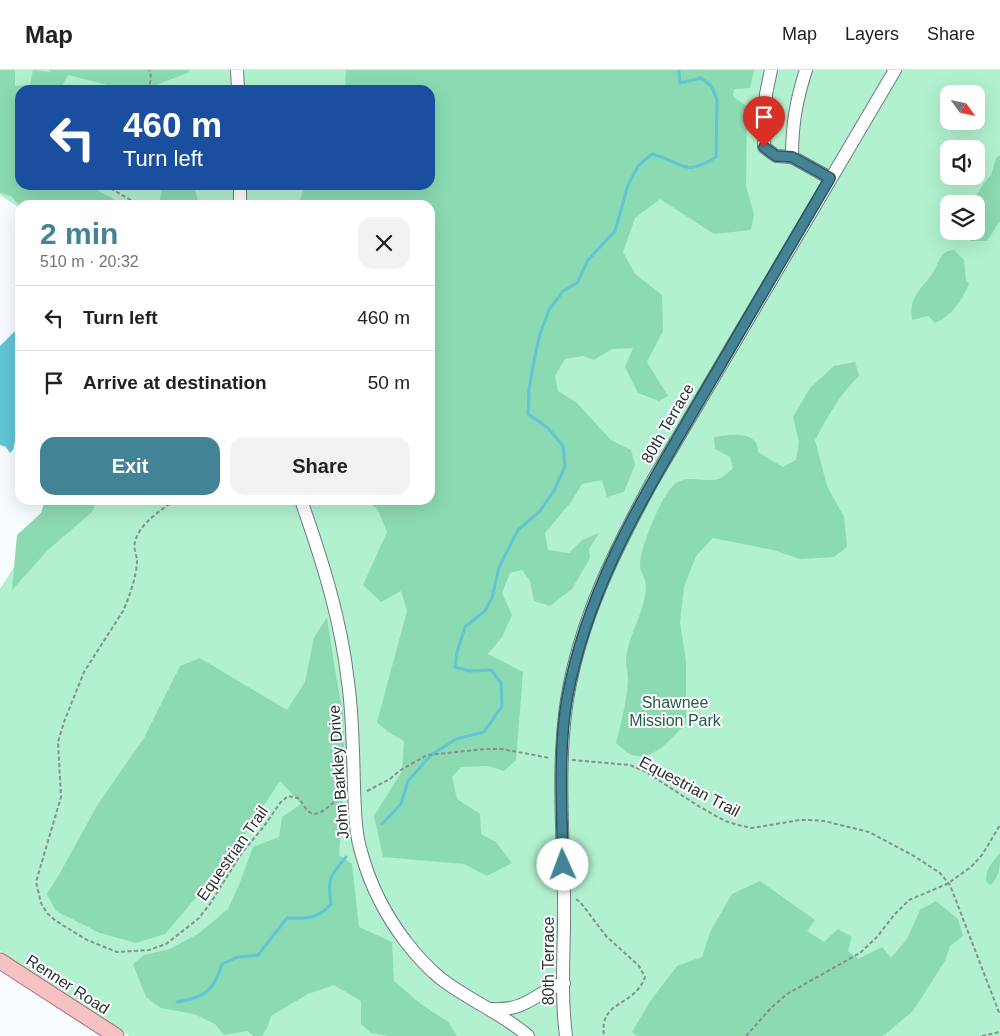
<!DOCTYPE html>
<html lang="en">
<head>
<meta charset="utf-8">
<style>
	body { margin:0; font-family:Arial,sans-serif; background:#f2f2f2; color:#202124; height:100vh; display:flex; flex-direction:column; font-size:19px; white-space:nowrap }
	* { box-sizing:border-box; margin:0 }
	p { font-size:16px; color:#757577 }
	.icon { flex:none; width:28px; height:28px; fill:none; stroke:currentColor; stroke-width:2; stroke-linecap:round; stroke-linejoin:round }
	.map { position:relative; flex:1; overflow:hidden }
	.sheet { position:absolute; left:15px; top:130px; width:420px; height:305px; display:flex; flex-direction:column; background:#fff; border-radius:15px; box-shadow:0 5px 20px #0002 }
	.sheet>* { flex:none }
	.hud { position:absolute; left:15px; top:15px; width:420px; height:105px; border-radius:15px; box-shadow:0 5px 20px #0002; background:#1a4fa0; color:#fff; overflow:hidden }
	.needle { width:32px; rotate:123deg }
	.tools { position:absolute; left:940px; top:15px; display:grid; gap:10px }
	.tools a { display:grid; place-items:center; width:45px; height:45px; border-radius:10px; background:#fff; box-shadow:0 5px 20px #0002; font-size:25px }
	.pin { position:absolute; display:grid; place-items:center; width:42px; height:42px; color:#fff; margin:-51px -21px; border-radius:50% 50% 50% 0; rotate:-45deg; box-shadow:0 0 5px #0007 }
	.pin .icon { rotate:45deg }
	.me { position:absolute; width:55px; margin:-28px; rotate:358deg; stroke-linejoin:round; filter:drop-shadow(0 0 4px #0008) }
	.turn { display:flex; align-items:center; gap:18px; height:105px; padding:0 25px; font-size:22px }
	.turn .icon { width:65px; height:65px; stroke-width:2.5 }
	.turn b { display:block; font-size:35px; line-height:42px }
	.round { display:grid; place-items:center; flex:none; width:52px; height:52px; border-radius:15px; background:#f2f2f2 }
	.headline { display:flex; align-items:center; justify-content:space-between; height:85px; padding:0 25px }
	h1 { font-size:30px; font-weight:600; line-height:38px; color:#428495 }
	.cta { display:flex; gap:10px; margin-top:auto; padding:10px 25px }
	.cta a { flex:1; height:58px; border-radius:15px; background:#428495; color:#fff; font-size:20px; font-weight:600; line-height:58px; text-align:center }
	.cta a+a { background:#f2f2f2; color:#202124 }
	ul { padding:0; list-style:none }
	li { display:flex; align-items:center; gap:15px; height:65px; padding:0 25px; border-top:1px solid #e0e0e0 }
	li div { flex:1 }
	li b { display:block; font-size:19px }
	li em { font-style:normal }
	header { display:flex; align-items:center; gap:30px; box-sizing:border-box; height:70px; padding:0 25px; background:#fff; border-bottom:1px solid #e0e0e0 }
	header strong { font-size:24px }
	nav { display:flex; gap:28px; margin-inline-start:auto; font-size:18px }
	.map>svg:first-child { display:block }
	.green { fill:#b1f1cf; fill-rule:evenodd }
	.forest { fill:#8bdab2 }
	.water { fill:#60c6d6 }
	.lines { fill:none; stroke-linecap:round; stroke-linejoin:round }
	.stream { stroke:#60c6d6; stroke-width:3 }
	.minor-casing { stroke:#727981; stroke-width:14 }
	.major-casing { stroke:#ac7376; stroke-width:17 }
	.path { stroke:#8a8d91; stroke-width:2; stroke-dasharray:4 2.5; stroke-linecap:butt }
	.minor { stroke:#fff; stroke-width:12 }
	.major { stroke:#f6c1c2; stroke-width:15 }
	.route-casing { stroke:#2b5661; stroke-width:12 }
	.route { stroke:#428495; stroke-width:9 }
	.labels { text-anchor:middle; stroke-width:4; stroke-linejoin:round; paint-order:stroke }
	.street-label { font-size:16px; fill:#2d3034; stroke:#fff }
	.park-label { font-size:16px; fill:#235e43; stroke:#fff }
</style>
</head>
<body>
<header>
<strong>Map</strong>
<nav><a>Map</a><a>Layers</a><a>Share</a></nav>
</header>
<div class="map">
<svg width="1000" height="966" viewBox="0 0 1000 966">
	<rect width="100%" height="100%" fill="#f8fbff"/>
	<!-- green -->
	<path class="green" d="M0,0h1000v966h-871l-129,-85v-362l57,-89h373v-295h-410v3l-20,-13zM20,20h410v95h-410zM949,24h27v27h-27zM949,79h27v27h-27zM949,134h27v27h-27z"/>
	<!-- forest -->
	<path class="forest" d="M0,0h15v16l15,-1 3,-15 17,2v-2h138l2,2 -47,18h-16l-59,-15 -8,15h-40v95h68l37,20h-105v1l-9,-10 -11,-3z
		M346,0h408l-4,18 -16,1 -1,6 3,4 11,7 -1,80 8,29 -3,15 -37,4 -54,-35 -25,19 -12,34 12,22 27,21 1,36 -16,31 21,34 -9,5 -21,-8 -13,-26 8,-19 -21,1 -18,11 -11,-4 -18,3 -10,17 3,15 18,11 35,38 20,10 4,15 -11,27 -17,5 -5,-17 -20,4 -11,18 -26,31 3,17 21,3 13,-13 17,-7 -10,16 1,9 -18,31 -22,17 -16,-5 -4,-20 -8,-11 -12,3 -8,20 10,22 -10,22 -14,17 35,18 -7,88 -12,11 -16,-5 -27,1 -9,10 5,22 23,15 1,20 15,8 16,21 -25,13 -23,-12 -81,-7 -9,-41 28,-45 2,-30 -16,-9 -11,-10 30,-111 -6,-20 -20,11 -18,-17 24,-53 -10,-24 -15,-8h68v-295h-132l7,-20h125v-95h-85z
		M1000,85v66l-13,20h-16l-11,-10h16v-27h-5l13,-21 7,-8 5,-17z
		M194,116l5,19h-40l3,-16z
		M954,180l10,10 2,21 3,2c-5,15 -18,34 -34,40l-7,-7 -16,4c-3,-24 8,-29 20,-46 7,-10 8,-24 22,-24z
		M855,292l4,14c-19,18 -31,40 -44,64l12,46 17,31 3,30 -13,10 -34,2 -27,-9 -60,-12 -17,18 -12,31 -4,35 6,39v62c-13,14 -36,43 -58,30 -4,-3 -8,-7 -12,-10 5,-20 11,-42 12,-64 0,-6 -2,-12 -2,-19 2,-25 19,-48 20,-73 0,-8 -6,-15 -6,-22 0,-17 21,-69 34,-80 14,-13 32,0 47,-7 5,-3 9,-7 12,-10l-3,-11 -15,-8 -1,-12c14,-2 44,-8 44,15l25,15 13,-7 3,-18 -6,-25 17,-29 24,-22z
		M45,430h52l-5,12 -44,38 -36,40 5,-55 24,-22z
		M327,547l7,47 9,50 2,54 -6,87 13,9 7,63 33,15 2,39 27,23 27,18 9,14h-69l-17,-3 -10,-9v-23l-27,-16 -26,9 -37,22 -4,12 -5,8h-8l-7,-5 -23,4 -9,-11 -21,-10 -33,-6 -15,-11 -13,-33 11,-9 26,-6 28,-15 30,-25 11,-24 14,-38 26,-10 3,-20 19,-13 -21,-23 -52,79 -63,74 -29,9 -36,-10 -44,-22 -9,-17 13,-21 38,-69 46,-66 36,-72 20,-8 87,52 18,-28 9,-44z
		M1000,783c0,14 0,22 -9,32l-4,-2c-4,-12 6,-21 13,-30z
		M760,811l55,39 -8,11 17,11 14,-13 14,8 -4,14 10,8 24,-12 9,11 16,-19 13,-29 16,-9 22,18 5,17 -13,10 -5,15 -32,50 -30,25h-246l-5,-4 19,-32 26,-34 25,-9 9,-27 21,-36z"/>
	<!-- water -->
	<path class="water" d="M20,256v112l-5,3 -2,9 -3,3 -4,-6 -6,-2v-99z"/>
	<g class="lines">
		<!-- stream -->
		<path class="stream" d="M382,754l19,-20 7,-23 23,-26 25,-16 28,-7 18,-26 -1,-23 -10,-13 -21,1 -15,-4 2,-15 8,-25 20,-16 7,-13 7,-31 19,-37 22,-19 15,-22 10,-23 -2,-20 -15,-18 -20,-14 1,-25 6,-33 5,-22 9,-24 14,-19 14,-8 11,-23 27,-29 13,-46 10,-19 14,-12c31,8 31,24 64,3l1,-57 -5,-13 -11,-9 -21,5 -1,-13
			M177,932c27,-4 38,-12 45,-38l16,-7 20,-2 29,-37c18,1 32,1 44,-14 -4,-26 -1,-28 15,-47"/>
		<defs>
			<path id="minor" d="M237,0l1,20
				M771,0l-5,24 -2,53 12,9 16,1 38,21
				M792,87c0,-32 4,-56 14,-87
				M240,115v20
				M301,430c21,60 40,119 47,182 5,35 5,71 6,106 1,23 1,46 8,67 9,32 24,61 44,87 10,13 22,26 34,36 28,22 62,35 88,58
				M491,939c37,2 43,-16 73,-26
				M566,966c-6,-46 -1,-94 -2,-140 -1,-65 -7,-132 3,-196 13,-80 47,-148 85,-218l243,-412"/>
			<path id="major" d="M0,891l116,75"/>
		</defs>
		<!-- minor casing -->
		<use href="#minor" class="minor-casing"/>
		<!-- major casing -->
		<use href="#major" class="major-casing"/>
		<!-- path -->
		<path class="path" d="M147,20c4,-6 5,-14 2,-20
			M105,115l34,20
			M175,430c-14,10 -36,24 -40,42 -2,7 2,13 2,19 0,14 -8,37 -14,50l-39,61 -20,50 -6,20 3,55 -25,85 5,21 6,10 9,8 31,19 30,12 32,-2 17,-6 32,-25 12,-15 31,-50 24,-29 15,-22 8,-7 10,2c4,4 6,9 10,13 11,10 25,-11 35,-15
			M572,690l58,5 16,7 54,35 25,14 13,4 14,3 48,-8h10l14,1 45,11 45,24 26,17 10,12 50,130
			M367,721l23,-12 9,-8 28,-16 59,-6h16l48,9
			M576,829l5,4 25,33 33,30 6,11c-11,31 -46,22 -41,59
			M746,966l25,-28 16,-14 73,-41 17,-16 17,-22 15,-15 38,-16 24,-17 11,-12 18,-30
			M982,966l18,-4"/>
		<!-- minor -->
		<use href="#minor" class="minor"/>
		<!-- major -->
		<use href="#major" class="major"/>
	</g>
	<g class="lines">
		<defs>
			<path id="route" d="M563,795c-1,-53 -5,-114 4,-166 20,-111 77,-203 133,-299 43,-74 87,-148 130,-222l-38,-21 -16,-1 -12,-9"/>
		</defs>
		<!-- route casing -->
		<use href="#route" class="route-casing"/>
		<!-- route -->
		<use href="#route" class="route"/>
	</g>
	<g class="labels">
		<!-- street labels -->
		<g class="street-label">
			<text transform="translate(667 353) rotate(-60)" y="6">80th Terrace</text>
			<text transform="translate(338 702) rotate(-94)" y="6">John Barkley Drive</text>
			<text transform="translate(690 716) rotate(28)" y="6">Equestrian Trail</text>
			<text transform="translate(232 783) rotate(-55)" y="6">Equestrian Trail</text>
			<text transform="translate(548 891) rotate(-90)" y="6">80th Terrace</text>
			<text transform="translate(68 914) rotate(33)" y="6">Renner Road</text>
		</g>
		<!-- park labels -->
		<g class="park-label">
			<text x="675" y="638">Shawnee<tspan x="675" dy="18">Mission Park</tspan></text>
		</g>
	</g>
</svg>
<div class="tools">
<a><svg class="needle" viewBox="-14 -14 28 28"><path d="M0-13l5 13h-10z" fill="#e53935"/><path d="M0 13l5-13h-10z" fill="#757577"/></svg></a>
<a><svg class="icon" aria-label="sound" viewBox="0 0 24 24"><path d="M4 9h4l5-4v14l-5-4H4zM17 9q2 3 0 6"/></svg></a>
<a><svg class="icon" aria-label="layers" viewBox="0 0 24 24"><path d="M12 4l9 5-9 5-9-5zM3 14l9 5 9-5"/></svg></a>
</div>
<div class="pin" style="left:764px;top:77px;background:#d93025"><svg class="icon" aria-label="arrive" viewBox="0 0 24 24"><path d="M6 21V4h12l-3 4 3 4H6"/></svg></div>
<svg class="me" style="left:563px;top:795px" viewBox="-20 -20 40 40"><circle r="19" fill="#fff"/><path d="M0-13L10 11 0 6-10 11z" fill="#428495"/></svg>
<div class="hud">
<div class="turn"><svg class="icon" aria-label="left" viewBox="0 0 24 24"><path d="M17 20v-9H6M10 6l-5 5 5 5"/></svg><div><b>460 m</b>Turn left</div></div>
</div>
<section class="sheet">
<div class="headline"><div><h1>2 min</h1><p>510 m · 20:32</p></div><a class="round"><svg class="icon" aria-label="close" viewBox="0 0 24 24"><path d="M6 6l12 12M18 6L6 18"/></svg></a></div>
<ul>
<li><svg class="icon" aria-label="left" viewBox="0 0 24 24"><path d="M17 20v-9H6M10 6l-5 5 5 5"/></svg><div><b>Turn left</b></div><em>460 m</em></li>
<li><svg class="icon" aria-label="arrive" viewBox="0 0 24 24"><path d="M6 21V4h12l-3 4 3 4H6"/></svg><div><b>Arrive at destination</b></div><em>50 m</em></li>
</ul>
<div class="cta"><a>Exit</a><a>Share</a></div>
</section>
</div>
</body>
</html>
